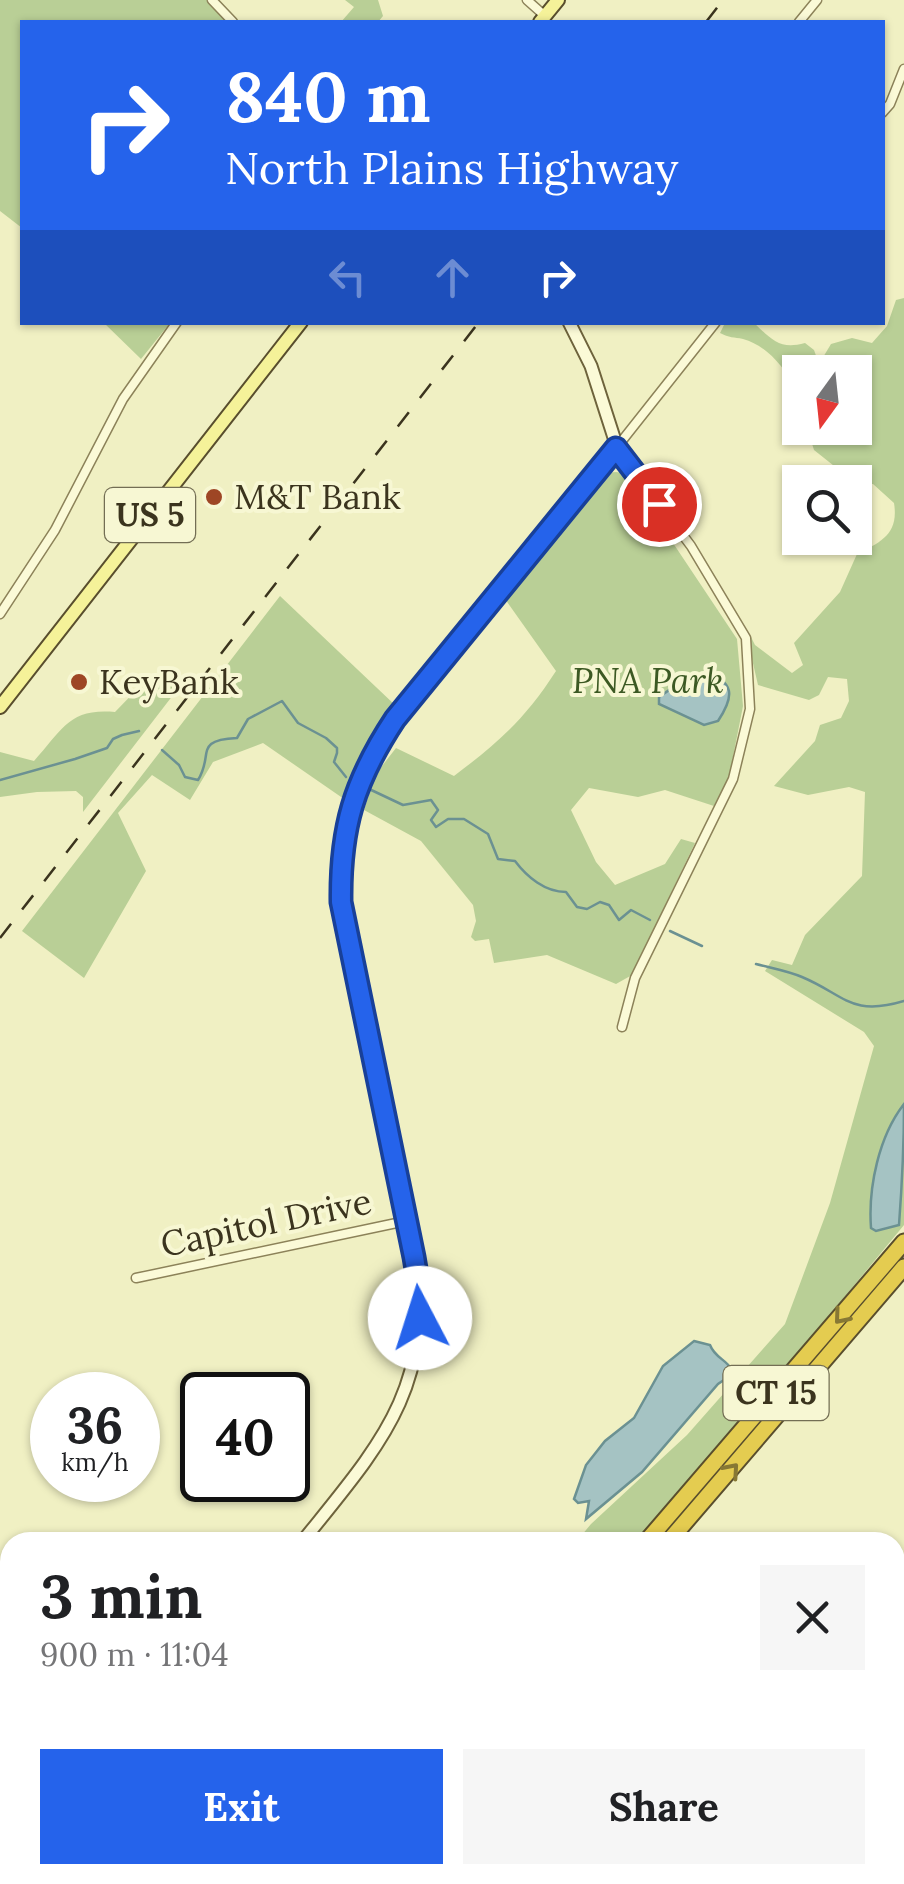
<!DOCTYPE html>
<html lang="en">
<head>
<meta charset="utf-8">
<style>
	body { margin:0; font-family:Lora,serif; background:#f6f6f6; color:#202124; height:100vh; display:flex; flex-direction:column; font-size:38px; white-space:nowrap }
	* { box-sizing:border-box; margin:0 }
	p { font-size:32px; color:#757577 }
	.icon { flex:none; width:55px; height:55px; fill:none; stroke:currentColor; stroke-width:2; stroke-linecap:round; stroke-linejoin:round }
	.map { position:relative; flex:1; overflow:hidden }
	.drawer { position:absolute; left:0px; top:1532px; width:905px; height:352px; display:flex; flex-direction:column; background:#fff; border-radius:30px 30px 0 0; box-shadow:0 2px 8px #0004 }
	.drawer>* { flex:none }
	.banner { position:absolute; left:20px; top:20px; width:865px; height:305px; border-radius:0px; box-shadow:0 2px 8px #0004; background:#2563eb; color:#fff; overflow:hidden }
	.needle { width:65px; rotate:195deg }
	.buttons { position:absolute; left:782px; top:355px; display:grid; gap:20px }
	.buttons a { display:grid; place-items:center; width:90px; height:90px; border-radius:0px; background:#fff; box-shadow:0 2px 8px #0004; font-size:50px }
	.speed { position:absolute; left:30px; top:1372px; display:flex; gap:20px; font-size:50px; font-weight:700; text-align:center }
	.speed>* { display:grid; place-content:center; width:130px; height:130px; border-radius:50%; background:#fff; box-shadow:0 2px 8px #0004; line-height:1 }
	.speed small { font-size:25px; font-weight:400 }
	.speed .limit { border:5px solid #111; border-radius:15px; background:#fff; color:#111 }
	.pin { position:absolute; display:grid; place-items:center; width:85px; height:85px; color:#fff; margin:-42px; border:5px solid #fff; border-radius:50%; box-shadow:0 2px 10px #0007 }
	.me { position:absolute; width:110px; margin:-55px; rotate:355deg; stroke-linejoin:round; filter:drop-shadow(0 0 8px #0008) }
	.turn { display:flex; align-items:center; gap:35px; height:210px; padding:0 40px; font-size:45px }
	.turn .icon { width:130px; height:130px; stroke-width:2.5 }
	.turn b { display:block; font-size:70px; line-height:85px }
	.lanes { display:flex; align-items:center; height:95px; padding:0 40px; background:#0003; justify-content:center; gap:50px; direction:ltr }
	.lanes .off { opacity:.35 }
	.round { display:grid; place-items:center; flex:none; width:105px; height:105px; border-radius:0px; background:#f6f6f6 }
	.headline { display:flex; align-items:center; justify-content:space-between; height:170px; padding:0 40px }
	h1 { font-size:60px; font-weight:800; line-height:75px }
	.action { display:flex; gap:20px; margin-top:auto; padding:20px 40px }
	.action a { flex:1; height:115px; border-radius:0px; background:#2563eb; color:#fff; font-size:40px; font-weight:800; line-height:115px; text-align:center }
	.action a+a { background:#f6f6f6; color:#202124 }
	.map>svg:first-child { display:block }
	.green { fill:#b9cf96 }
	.water { fill:#a5c3c3; stroke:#6b9192; stroke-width:2.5 }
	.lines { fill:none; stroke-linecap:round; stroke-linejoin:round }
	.stream { stroke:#6b9192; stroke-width:2.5 }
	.river { stroke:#a5c3c3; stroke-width:14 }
	.street-casing { stroke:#8c8259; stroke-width:11 }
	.secondary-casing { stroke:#6e633c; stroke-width:15 }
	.primary-casing { stroke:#594e2d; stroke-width:16 }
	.highway-casing { stroke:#594e2d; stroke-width:19 }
	.street { stroke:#fbfad7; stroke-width:8 }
	.secondary { stroke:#fbfad7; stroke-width:11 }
	.primary { stroke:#f5f299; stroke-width:12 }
	.highway { stroke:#e4cc50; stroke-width:15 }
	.rail { stroke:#3b341e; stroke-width:2.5; stroke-dasharray:18 18; stroke-linecap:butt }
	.oneway { stroke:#877834 }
	.route-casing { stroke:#184099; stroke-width:25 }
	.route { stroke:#2563eb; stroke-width:18 }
	.poi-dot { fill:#9e4625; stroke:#f7f7d3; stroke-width:4 }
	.labels { text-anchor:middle; stroke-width:8; stroke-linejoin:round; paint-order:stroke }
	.shield { fill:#f7f7d3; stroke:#736e54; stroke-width:2.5 }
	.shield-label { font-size:32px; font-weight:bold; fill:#3b341e }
	.poi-label { font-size:35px; fill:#3b341e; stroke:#f7f7d3; text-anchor:start }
	.park-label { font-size:35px; font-style:italic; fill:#3c5923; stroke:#f7f7d3 }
	.street-label { font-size:35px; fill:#3b341e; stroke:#f7f7d3 }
</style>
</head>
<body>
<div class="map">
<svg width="904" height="1884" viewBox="0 0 904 1884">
	<rect width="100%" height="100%" fill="#f0f0c3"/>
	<!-- green -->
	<path class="green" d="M0,0h207l21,22h-206v206l-22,-17z
		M345,0h33l5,16 -5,6h-37l13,-15z
		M904,298v927l-201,243 -67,74h-60l15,-18 96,-89 98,-111 45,-121 44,-157 -10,-14 -99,-61 7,-11 20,5 13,-30 57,-59 3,-84 -16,-5 -41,8 -34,-9 41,-45 5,-16 21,-7 8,-17 -2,-22 -19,-2 -9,18 -10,5 -51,-15 -9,-39 2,-9 4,8 37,28 11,-8 -9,-22 46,-51 17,-38c24,-12 42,-20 37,-51l-21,-19 -15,1 -44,-35 -7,-22h48v-56h-55v30c-7,-25 -30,-56 -57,-63 -9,-2 -14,-1 -23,-6l5,-10h29c18,17 26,27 51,20l9,7 5,14 12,-20 21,-6 20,5 15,-17 9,-26z
		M104,323h66l-29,36z
		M616,472l8,1 9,10 104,156 6,67 -14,71 -15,29 -49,-16 -27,7 -49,-9 -18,22 25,52 19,23 50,-21 16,-25 14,4 -63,132 -16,9 -69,-29 -53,8 -5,-24 -14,2 -4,-4 5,-16 -3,-16 -52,-64 -57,-31 11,-35 21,-27 58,28c45,-34 71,-57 102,-105l-51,-72 101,-126z
		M280,596l116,110c-23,30 -42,56 -52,93l-81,-56 -50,19 -23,38 -38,-25 -34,38 28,58 -62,107 -62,-47z
		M146,680l34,6 -97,126v-15l-7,-6 -39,1 -37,5v-45l34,9c29,-32 35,-53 81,-49z"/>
	<!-- water -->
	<path class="water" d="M703,674c33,6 31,23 15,47l-14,4 -45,-21v-7l25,-17z
		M904,1104c0,41 -2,81 -5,121l-23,6 -5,-3c-3,-41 8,-92 33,-124z
		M694,1341l16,4c5,13 16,14 22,25l-2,6 -12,8 -76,88 -56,47 3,-18 -11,2 -4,-4 12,-34 19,-24 29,-23 29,-52z"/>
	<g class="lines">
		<!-- stream -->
		<path class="stream" d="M162,750l17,15 6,12 13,3c16,-25 -5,-40 39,-42l11,-19 34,-18 16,22 28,15 11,10v5l-3,9 12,15
			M0,780l75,-21 32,-11 6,-9 9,-4 17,-4
			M367,788l36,17 28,-5 7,10 -7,10 5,7 12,-8h16l24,15 10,25 17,2c12,16 30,31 51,31l11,15 10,2 13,-7 9,3 10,15 12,-10 19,10
			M670,931l32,15
			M756,964c15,4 32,7 46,13 43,18 49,40 102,24"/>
		<!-- river -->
		<path class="river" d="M895,1649l9,-7
			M551,1875l12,9
			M617,1875l2,9
			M469,1884l24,-9
			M731,1884l8,-9"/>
		<defs>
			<path id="street" d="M212,0l21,22
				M527,0l18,16
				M799,22l18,-22
				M882,113l8,-9 14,-35
				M0,614l55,-84 68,-131 54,-77
				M622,1027l13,-49 98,-199 17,-70 -4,-71 -55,-92 -74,-99 99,-125
				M136,1278l270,-57"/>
			<path id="secondary" d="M302,1542c76,-95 134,-154 112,-285l-73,-355c-2,-74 13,-122 54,-183l222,-272 -26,-81 -22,-44
				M0,1626l10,7
				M0,1805l10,-7"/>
			<path id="primary" d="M540,22l18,-22
				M0,707l301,-385"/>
			<path id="highway" d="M646,1542l258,-300
				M668,1542l236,-275
				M290,1884l11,-9
				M314,1884l11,-9"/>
		</defs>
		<!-- street casing -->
		<use href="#street" class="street-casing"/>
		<!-- secondary casing -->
		<use href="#secondary" class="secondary-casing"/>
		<!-- primary casing -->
		<use href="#primary" class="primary-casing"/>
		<!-- highway casing -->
		<use href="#highway" class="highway-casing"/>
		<!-- street -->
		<use href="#street" class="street"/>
		<!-- secondary -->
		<use href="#secondary" class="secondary"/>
		<!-- primary -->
		<use href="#primary" class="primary"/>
		<!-- highway -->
		<use href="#highway" class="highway"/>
		<!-- rail -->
		<path class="rail" d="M706,22l17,-22
			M0,938l479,-616"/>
	</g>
	<!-- one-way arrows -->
	<defs><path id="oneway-chevron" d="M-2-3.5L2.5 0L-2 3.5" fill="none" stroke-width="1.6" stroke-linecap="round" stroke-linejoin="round" transform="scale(2.5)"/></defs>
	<g class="oneway">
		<use href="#oneway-chevron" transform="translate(841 1317) rotate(130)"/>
		<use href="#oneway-chevron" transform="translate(732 1470) rotate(-49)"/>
	</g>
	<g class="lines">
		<defs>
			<path id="route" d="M420,1318v-25l-6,-36 -73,-355c-1,-74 13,-121 54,-183l221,-271 43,56"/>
		</defs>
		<!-- route casing -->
		<use href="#route" class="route-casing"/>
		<!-- route -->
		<use href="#route" class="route"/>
	</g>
	<!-- markers -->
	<g class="poi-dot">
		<circle cx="214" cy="497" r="10"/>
		<circle cx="79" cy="682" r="10"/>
	</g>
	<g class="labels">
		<!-- shield labels -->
		<g class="shield">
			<rect x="105" y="488" width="90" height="54" rx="8"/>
			<rect x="723.5" y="1366" width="105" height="54" rx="8"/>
		</g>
		<g class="shield-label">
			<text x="150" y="526">US 5</text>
			<text x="776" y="1404">CT 15</text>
		</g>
		<!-- poi labels -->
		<g class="poi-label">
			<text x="234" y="509">M&amp;T Bank</text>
			<text x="99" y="694">KeyBank</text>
		</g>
		<!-- park labels -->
		<g class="park-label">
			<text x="648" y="693">PNA Park</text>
		</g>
		<!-- street labels -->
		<g class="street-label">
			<text transform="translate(266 1223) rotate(-12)" y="12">Capitol Drive</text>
		</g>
	</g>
</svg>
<div class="buttons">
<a><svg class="needle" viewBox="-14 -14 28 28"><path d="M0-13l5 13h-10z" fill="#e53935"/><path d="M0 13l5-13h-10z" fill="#757577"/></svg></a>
<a><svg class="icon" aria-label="search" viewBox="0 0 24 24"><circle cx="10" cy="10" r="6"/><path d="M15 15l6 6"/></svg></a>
</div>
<div class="speed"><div>36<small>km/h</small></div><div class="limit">40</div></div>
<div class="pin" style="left:659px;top:504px;background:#d93025"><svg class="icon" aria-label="arrive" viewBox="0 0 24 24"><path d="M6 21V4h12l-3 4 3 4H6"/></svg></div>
<svg class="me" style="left:420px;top:1318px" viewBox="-20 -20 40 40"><circle r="19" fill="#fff"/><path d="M0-13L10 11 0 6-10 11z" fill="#2563eb"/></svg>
<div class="banner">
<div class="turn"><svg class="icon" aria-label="right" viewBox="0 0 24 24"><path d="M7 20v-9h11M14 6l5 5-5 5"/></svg><div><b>840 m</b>North Plains Highway</div></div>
<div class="lanes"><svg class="icon off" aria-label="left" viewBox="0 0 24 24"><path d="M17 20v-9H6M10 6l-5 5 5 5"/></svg><svg class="icon off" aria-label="ahead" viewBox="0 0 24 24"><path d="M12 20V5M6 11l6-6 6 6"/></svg><svg class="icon" aria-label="right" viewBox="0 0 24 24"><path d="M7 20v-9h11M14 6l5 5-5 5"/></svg></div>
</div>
<section class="drawer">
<div class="headline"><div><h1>3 min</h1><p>900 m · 11:04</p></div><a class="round"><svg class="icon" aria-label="close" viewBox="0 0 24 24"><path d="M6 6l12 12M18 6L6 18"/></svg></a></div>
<div class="action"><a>Exit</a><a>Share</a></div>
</section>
</div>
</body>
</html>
